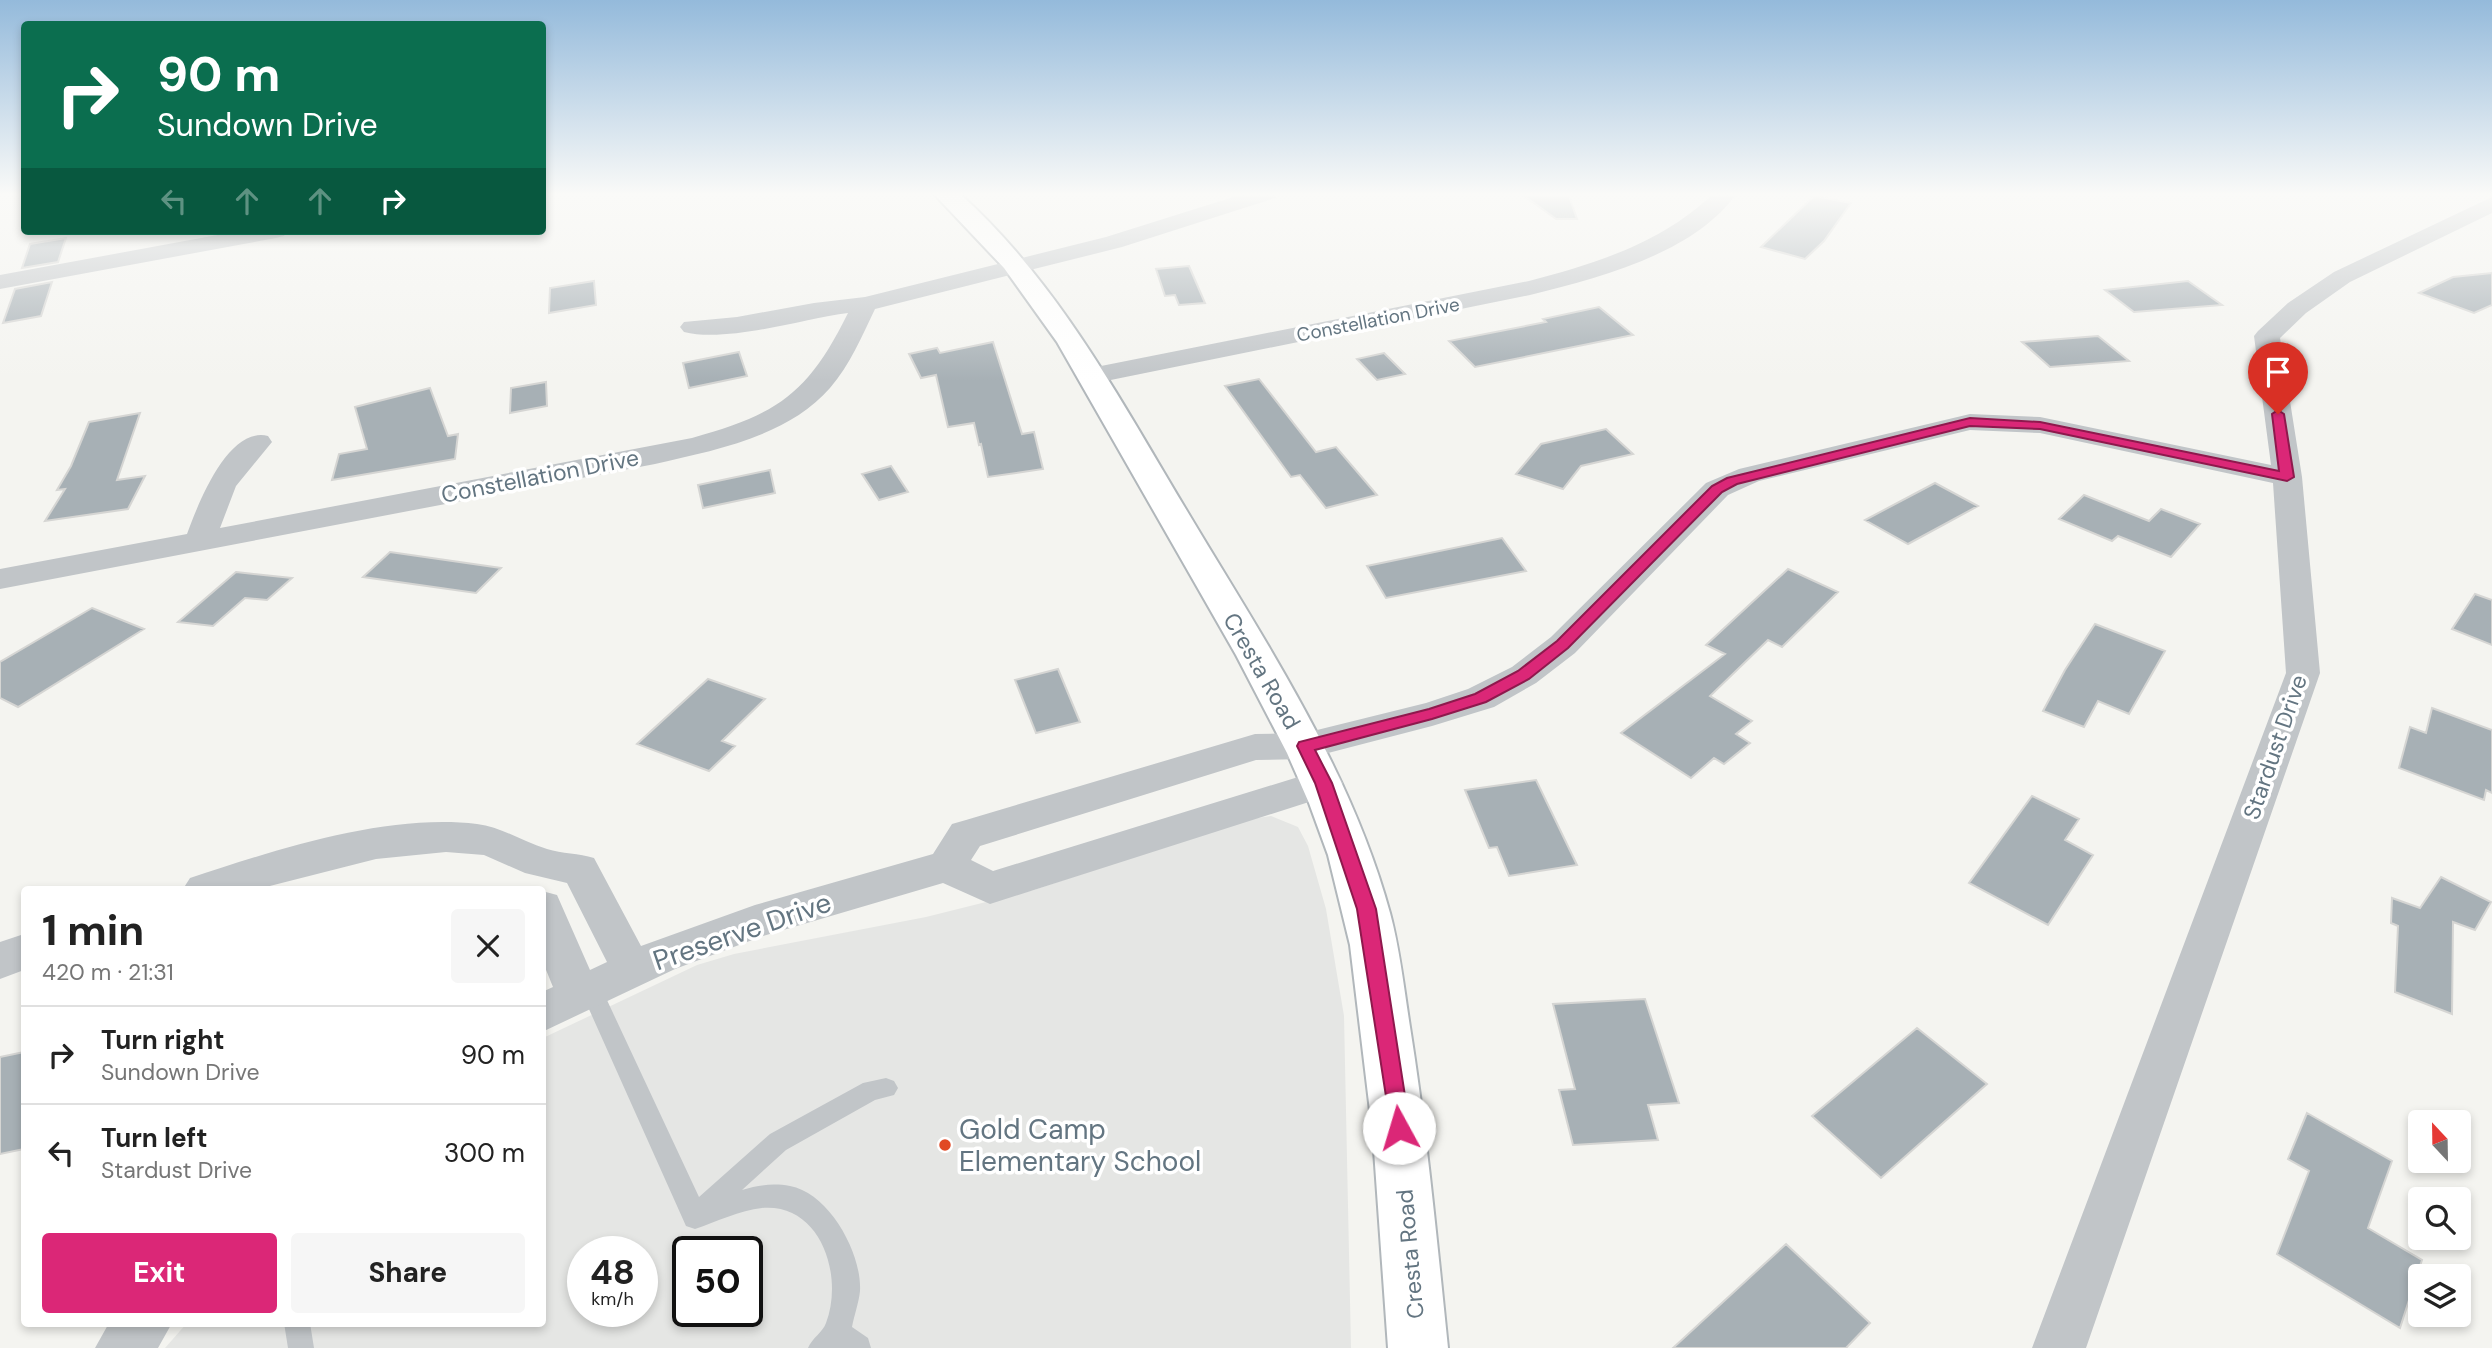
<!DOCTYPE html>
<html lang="en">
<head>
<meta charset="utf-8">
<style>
	body { margin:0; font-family:"DM Sans",sans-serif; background:#f6f6f6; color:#222; height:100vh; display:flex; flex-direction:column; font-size:26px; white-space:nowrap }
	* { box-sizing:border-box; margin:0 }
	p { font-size:23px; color:#767676 }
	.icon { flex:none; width:38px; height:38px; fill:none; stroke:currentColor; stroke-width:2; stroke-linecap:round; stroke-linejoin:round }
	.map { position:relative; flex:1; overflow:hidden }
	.drawer { position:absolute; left:21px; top:886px; width:525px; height:441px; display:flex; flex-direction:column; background:#fff; border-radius:7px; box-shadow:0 4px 10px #0003 }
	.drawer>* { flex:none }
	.top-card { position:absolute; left:21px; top:21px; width:525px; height:214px; border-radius:7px; box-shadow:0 4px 10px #0003; background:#0b6e4f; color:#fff; overflow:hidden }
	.needle { width:46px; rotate:338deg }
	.controls { position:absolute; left:2408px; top:1110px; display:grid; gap:14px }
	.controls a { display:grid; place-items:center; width:63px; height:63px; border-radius:7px; background:#fff; box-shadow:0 4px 10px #0003; font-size:35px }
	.speed { position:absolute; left:567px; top:1236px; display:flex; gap:14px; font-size:35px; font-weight:700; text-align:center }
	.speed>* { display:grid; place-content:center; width:91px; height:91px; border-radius:50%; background:#fff; box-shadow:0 4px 10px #0003; line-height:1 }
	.speed small { font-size:18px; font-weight:400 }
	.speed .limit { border:4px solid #111; border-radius:10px; background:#fff; color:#111 }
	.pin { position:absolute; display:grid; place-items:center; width:60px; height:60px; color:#fff; margin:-72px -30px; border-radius:50% 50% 50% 0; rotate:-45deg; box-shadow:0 0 7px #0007 }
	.pin .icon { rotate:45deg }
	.me { position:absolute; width:77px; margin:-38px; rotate:354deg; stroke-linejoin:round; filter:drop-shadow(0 0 5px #0008) }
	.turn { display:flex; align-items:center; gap:24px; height:147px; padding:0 21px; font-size:32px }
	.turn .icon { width:91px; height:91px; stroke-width:2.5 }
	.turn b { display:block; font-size:49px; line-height:60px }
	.lanes { display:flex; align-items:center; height:66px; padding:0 21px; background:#0003; justify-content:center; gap:35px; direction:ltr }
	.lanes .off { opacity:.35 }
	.round { display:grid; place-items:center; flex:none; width:74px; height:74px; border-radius:7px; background:#f6f6f6 }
	.summary { display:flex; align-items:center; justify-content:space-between; height:119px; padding:0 21px }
	h1 { font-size:42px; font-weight:700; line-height:52px }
	.cta { display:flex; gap:14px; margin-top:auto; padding:14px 21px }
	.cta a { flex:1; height:80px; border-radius:7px; background:#db2777; color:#fff; font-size:28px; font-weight:700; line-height:80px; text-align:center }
	.cta a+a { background:#f6f6f6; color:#222 }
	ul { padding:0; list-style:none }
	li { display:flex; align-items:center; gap:21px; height:98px; padding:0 21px; border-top:2px solid #e0e0e0 }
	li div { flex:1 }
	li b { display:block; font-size:26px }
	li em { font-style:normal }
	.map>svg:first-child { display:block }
	.built { fill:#e5e6e4; fill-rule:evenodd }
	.building { fill:#a7b0b5; stroke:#d5d5d3; stroke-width:2 }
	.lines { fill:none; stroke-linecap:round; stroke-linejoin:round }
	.secondary-casing { stroke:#b1b7bb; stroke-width:4 }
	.lane { fill:#c1c5c8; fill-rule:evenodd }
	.street { fill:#c1c5c8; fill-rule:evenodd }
	.secondary { fill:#fff; fill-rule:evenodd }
	.route { fill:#db2777; stroke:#8e194d; stroke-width:2 }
	.poi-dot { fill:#e14924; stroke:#fff; stroke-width:2.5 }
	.labels { text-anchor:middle; stroke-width:7; stroke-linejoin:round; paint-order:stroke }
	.far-street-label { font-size:19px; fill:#637581; stroke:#fff }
	.street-label { font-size:23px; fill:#637581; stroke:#fff }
	.near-street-label { font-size:28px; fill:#637581; stroke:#fff }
	.near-poi-label { font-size:28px; fill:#637581; stroke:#fff; text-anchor:start }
</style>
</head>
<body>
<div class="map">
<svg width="2492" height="1348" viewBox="0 0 2492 1348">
	<rect width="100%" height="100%" fill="#f4f4f0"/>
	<!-- built -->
	<path class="built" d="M1271,816l27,11 10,19 18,63 18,107 7,332h-1186l22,-25h355l1,-285 154,-73 37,-11 192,-37 108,-27 210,-70zM583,1251h59v60h-59zM688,1251h59v60h-59z"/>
	<!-- building -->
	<path class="building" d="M1523,195l46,1 8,23h-21z
		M1814,196l37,7 -27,38 -19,18 -44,-12z
		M66,238l-8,24 -36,6 8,-24z
		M1189,266l16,37 -26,2 -4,-10 -10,1 -9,-27z
		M2492,273v32l-18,8 -55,-20 34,-16z
		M594,281l2,24 -47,8 1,-25z
		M2188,281l34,24 -88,7 -29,-22z
		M52,282l-11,34 -38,7 12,-34z
		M1599,307l34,28 -158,32 -26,-26 97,-19 -3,-3z
		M2098,336l31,25 -79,6 -28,-25z
		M993,342l29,92 12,-2 9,37 -55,8 -7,-33 -2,1 -5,-22 -26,4 -12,-52 -15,3 -12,-24 28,-6 3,5z
		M739,352l8,24 -58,12 -6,-25z
		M1384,353l21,21 -28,6 -20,-21z
		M1259,379l57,73 20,-5 41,48 -51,13 -26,-33 -9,2 -66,-91z
		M546,382l1,24 -37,7 1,-25z
		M430,388l18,48 10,-2 -3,25 -123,21 7,-26 28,-5 -12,-42z
		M140,413l-23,67 28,-4 -17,33 -83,12 20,-32 -8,1 14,-24 18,-44z
		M1606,429l27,25 -52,12 -18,23 -47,-15 25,-30z
		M891,466l17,26 -29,8 -17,-26z
		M770,470l5,23 -72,15 -5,-23z
		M1935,483l43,23 -70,38 -43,-24z
		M2084,495l65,26 12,-12 39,15 -29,33 -53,-21 -6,5 -53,-22z
		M1502,538l24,33 -140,27 -19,-32z
		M390,552l111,16 -25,25 -113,-16z
		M1788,569l50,23 -56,55 -14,-7 -58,56 42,25 -16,13 14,9 -26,21 -10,-6 -23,20 -70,-45 104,-79 -19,-9z
		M236,572l56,6 -25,22 -22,-2 -32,28 -35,-4z
		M2475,594l17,6v45l-40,-16z
		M92,608l52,21 -126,78 -18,-9v-36z
		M2095,624l70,27 -36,63 -31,-13 -14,26 -41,-16 22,-41z
		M1058,669l22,53 -44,11 -21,-53z
		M708,679l57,20 -43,42 13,5 -26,25 -72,-27z
		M2432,708l60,22v63l-6,-3 -2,10 -85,-32 11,-41 16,6z
		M1536,780l41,85 -68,11 -12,-29 -8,1 -24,-58z
		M2032,796l47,23 -14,21 28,15 -45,70 -79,-42z
		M2441,877l50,25 -16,28 -22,-8 -1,92 -57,-22 3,-66 -7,-3 1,-25 28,10z
		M1645,999l34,104 -31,2 10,35 -85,5 -14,-55 16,-1 -22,-85z
		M1917,1028l70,56 -106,94 -69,-62z
		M24,1052v97l-24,5v-97z
		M2307,1113l85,48 -24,67 54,32 -22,68 -123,-74 32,-83 -21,-12z
		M1786,1244l84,79 -24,25h-173z"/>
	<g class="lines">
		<defs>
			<path id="secondary" d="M933,193h26c99,89 160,205 228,318 77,129 163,256 203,402 10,37 14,76 20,114 17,107 27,214 38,321h-60l-15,-212 -23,-191 -22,-90 -19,-52 -22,-50 -51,-98 -179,-313 -53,-74z"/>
		</defs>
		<!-- secondary casing -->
		<use href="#secondary" class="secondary-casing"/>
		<!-- lane -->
		<path class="lane" d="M591,980l8,3 100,214 71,-63 93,-51 23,-5 8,3 4,7 -4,7 -19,5 -89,50 -44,40c16,-5 31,-7 48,-4 39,7 72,67 70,105 -1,11 -6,25 -8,36l16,11 3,10h-63c4,-10 15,-16 18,-25 18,-47 -5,-120 -64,-115 -22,2 -46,14 -67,21l-9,-3 -106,-237 3,-6z
			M284,1323h26l4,25h-26z"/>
		<!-- street -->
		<path class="street" d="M1246,193h32l-3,5 -153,49 -247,62c-13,27 -25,56 -45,79 -43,49 -115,62 -175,76l-655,125v-20l187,-35c11,-30 41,-108 81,-98l4,6 -36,44 -16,42 472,-90c86,-24 116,-44 156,-125 -46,6 -121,30 -164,19l-4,-5 4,-5 53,-5 77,-14 51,-6 241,-60z
			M1714,193h23c-43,61 -139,85 -207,102l-439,89 -9,-2 -4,-6 4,-6 9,-2 438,-87c68,-18 133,-38 185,-88z
			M2492,197v16l-142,69 -44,31 -26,25 22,139 18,196 -234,675h-54l254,-675 -13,-190 -233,-50 -70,-3 -211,51 -31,14 -153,158 -39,30 -42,24 -62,19 -127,33 -49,1 -276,86 -9,14 22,11 331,-102 13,4 6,10 -6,10 -347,111 -47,-21 -180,53 -88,33 -133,63v-40l11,-5 -11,-27v-69l15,4 33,75 17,-8 -40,-79 -42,-10 -41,-18 -38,-3 -70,7 -118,30h-75l7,-11c85,-28 196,-65 287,-54 25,3 46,18 70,25 15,5 32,4 47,9l47,88 114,-41 178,-51 19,-30 14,-4 289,-86 50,-1 121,-30 42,-14 44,-22 39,-30 155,-154 33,-14 231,-55 70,3 231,48 -17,-129 4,-5 30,-28 46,-31z
			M239,231h48l-3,5 -8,2 -276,51v-14z
			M24,934v36l-24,9v-37z
			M109,1323h63l-14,25h-63z"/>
		<!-- secondary -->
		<use href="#secondary" class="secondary"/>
	</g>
	<!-- sky -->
	<linearGradient id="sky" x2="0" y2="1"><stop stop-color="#94badb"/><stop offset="0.51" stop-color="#fafaf8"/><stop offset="1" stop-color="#fafaf8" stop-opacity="0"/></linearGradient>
	<rect width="2492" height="381" fill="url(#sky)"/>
	<!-- route -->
	<path class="route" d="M2278,410l6,4 10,63 -7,4 -247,-52 -70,-3 -233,58 -15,8 -154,156 -39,31 -43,23 -54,17 -117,31 17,33 44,126 34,219 -3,7 -8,3 -7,-3 -35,-226 -42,-126 -18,-37 2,-4 130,-33 46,-15 43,-23 39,-30 155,-155 15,-8 243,-60 70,4 239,49 -7,-57z"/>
	<!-- markers -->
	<circle class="poi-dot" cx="945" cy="1145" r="7"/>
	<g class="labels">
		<!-- far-street labels -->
		<g class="far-street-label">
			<text transform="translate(1378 319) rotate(-11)" y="7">Constellation Drive</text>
		</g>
		<!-- street labels -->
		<g class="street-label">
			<text transform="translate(540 476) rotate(-11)" y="8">Constellation Drive</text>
			<text transform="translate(1262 671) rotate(60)" y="8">Cresta Road</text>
			<text transform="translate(2275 747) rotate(-71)" y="8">Stardust Drive</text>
			<text transform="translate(1410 1254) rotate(-95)" y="8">Cresta Road</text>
		</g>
		<!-- near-street labels -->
		<g class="near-street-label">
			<text transform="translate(742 931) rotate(-19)" y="10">Preserve Drive</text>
		</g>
		<!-- near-poi labels -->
		<g class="near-poi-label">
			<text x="959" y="1139">Gold Camp<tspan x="959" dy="32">Elementary School</tspan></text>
		</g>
	</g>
</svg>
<div class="controls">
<a><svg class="needle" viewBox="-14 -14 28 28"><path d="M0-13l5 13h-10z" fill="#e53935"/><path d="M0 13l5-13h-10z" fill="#767676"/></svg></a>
<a><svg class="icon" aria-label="search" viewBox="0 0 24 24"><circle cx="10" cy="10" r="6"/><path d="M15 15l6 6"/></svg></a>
<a><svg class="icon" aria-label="layers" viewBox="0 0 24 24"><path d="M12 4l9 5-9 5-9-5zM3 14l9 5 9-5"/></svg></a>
</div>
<div class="speed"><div>48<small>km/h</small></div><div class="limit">50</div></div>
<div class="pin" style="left:2278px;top:414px;background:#d93025"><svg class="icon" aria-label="arrive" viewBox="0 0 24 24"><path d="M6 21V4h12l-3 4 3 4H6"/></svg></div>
<svg class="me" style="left:1399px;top:1128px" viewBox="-20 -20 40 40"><circle r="19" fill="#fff"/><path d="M0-13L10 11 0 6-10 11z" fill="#db2777"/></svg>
<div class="top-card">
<div class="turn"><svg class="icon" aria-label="right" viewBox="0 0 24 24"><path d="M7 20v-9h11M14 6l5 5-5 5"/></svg><div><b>90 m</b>Sundown Drive</div></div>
<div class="lanes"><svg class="icon off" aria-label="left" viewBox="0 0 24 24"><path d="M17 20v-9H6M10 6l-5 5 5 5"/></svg><svg class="icon off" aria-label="ahead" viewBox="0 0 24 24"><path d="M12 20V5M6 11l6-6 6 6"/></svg><svg class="icon off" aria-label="ahead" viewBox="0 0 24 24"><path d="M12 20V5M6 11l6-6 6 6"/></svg><svg class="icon" aria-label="right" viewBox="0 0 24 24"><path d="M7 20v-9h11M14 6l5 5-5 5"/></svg></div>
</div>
<section class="drawer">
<div class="summary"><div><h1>1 min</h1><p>420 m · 21:31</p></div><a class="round"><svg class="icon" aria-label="close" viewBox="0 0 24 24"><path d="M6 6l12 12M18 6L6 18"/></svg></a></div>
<ul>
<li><svg class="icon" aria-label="right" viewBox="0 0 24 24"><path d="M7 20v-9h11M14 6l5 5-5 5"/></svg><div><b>Turn right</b><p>Sundown Drive</p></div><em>90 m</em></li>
<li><svg class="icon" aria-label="left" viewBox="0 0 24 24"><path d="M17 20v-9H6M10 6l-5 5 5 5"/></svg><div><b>Turn left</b><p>Stardust Drive</p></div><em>300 m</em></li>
</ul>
<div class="cta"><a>Exit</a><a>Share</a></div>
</section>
</div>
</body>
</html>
